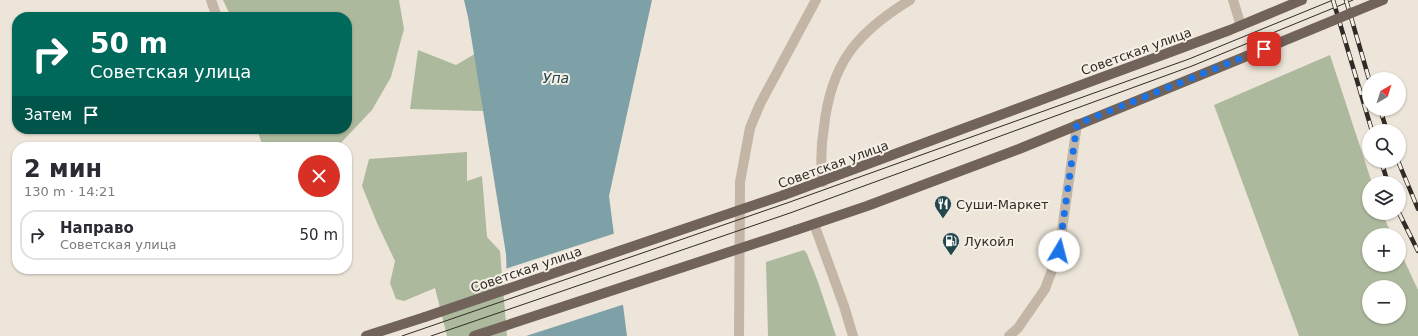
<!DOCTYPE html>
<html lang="ru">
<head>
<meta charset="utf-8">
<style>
	body { margin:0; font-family:"DejaVu Sans",sans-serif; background:#f7f7f7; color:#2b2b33; height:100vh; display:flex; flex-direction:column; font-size:15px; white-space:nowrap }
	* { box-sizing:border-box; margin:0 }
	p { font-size:13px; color:#7c7c81 }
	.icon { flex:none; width:22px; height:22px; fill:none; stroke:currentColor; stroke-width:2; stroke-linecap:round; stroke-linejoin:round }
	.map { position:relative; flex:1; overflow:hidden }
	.panel { position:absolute; left:12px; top:142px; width:340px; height:132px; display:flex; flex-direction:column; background:#fff; border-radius:16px; box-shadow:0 1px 3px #0004 }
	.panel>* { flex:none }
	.hud { position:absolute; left:12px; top:12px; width:340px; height:122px; border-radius:16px; box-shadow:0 1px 3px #0004; background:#00695c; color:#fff; overflow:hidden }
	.needle { width:26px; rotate:39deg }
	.tools { position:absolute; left:1362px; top:72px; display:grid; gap:8px }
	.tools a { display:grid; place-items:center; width:44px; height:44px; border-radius:50%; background:#fff; box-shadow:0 1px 3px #0004; font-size:20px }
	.pin { position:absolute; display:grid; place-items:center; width:34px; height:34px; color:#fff; margin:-17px; border-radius:8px; box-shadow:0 2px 6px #0006 }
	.me { position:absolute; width:44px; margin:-22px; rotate:8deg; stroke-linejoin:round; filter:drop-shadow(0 0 3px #0008) }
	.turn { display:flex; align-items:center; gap:14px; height:84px; padding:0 12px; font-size:18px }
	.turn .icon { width:52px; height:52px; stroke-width:2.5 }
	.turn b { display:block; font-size:28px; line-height:34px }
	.then { display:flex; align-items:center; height:38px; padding:0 12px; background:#0003; gap:8px; font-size:15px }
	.round { display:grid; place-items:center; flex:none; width:42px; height:42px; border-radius:21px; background:#f7f7f7 }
	.head { display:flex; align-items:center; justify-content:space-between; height:68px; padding:0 12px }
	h1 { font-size:24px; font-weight:700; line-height:30px }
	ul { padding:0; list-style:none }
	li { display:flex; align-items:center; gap:12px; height:50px; margin:0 8px 6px; padding:0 4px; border:2px solid #e1e1e2; border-radius:16px }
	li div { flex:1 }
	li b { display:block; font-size:15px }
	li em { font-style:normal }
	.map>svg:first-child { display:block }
	.green { fill:#adb99c; fill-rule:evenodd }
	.water { fill:#7da1a6 }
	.pier { fill:#ede5d9 }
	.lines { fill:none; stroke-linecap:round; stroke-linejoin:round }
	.street { stroke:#c3b6a7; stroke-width:10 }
	.primary { stroke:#71635a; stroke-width:10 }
	.tram { stroke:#312b27; stroke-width:1 }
	.rail-casing { stroke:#312b27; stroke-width:4.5 }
	.rail { stroke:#f5efe5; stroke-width:3; stroke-dasharray:9; stroke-linecap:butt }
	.primary-bridge { stroke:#71635a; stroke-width:10 }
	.route { stroke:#1a73e8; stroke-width:7; stroke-dasharray:0 12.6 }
	.labels { text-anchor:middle; stroke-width:4; stroke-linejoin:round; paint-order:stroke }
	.street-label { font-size:13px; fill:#312b27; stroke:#f5efe5 }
	.poi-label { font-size:13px; fill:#312b27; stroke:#f5efe5; text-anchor:start }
	.water-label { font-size:14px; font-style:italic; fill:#22464c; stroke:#f5efe5 }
</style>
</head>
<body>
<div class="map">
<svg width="1418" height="336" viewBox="0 0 1418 336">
	<rect width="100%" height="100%" fill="#ede5d9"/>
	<!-- green -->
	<path class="green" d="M223,0h176l5,29 -13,48 -19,33 -35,37h-74l-6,-18h90v-112h-116z
		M418,50l38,15 22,-13 5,59 -73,-2z
		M1330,55l42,128h-3v30h13l10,22h-23v30h30v-16l19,41v46h-119l-85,-231zM1369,287h30v30h-30z
		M467,152v29l15,-5 5,61 13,14 7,85h-60l-12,-48 -31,13 -8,-2 -6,-16 5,-22 -18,-38 -15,-37 7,-27z
		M804,250l3,4 11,28 18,54h-68l-2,-74z"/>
	<!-- water -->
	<path class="water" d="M464,0h188l-43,196 18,140h-118l-3,-82 -38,-237z"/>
	<!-- pier -->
	<path class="pier" d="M616,233l9,71 -99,32h-19l-2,-67z"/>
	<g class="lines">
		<!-- street -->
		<path class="street" d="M211,0l6,17
			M1233,0l8,26
			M823,182c-3,-19 -2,-36 1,-55 7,-63 32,-94 86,-127
			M814,224l30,82 9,30
			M739,336l1,-154 10,-54 10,-24 56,-104
			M1009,336l9,-8 27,-39 14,-38 18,-127"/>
		<!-- primary -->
		<path class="primary" d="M784,195l446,-165 72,-30
			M796,230l71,-24 152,-57 245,-100
			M366,336l59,-19"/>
		<!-- tram -->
		<path class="tram" d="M402,336l385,-133 402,-144 144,-59
			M431,336l359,-123 402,-147 161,-66"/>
		<defs>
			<path id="rail" d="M1333,0l39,131
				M1346,0l23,79
				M1380,109l7,22
				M1381,161l7,22
				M1398,161l20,48
				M1399,213l19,38"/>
		</defs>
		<!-- rail casing -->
		<use href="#rail" class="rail-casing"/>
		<!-- rail -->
		<use href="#rail" class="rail"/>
		<!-- primary-bridge -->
		<path class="primary-bridge" d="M1264,49l119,-49
			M425,317l359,-122
			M474,336l322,-106"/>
	</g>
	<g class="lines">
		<!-- route -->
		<path class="route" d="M1059,251l18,-127 187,-75"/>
	</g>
	<!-- icons -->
	<defs>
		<symbol id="restaurant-pin" viewBox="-11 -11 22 30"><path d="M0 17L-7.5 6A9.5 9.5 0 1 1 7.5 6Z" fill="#22464c" stroke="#f5efe5"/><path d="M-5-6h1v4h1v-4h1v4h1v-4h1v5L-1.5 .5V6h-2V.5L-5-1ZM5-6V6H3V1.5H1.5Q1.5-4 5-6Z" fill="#fff"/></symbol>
		<symbol id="fuel-pin" viewBox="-11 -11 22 30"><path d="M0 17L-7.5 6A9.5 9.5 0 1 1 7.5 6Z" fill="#22464c" stroke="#f5efe5"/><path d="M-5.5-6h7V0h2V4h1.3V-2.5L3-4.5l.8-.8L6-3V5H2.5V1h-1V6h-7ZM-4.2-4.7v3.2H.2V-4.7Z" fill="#fff"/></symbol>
	</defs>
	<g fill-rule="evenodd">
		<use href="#restaurant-pin" x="933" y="194" width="20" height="27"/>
		<use href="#fuel-pin" x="941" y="231" width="20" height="27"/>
	</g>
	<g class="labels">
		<!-- street labels -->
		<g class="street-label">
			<text transform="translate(1136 51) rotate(-20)" y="5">Советская улица</text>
			<text transform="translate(833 164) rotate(-20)" y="5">Советская улица</text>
			<text transform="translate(526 269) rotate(-19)" y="5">Советская улица</text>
		</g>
		<!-- poi labels -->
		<g class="poi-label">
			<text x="956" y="209">Суши-Маркет</text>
			<text x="964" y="246">Лукойл</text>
		</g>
		<!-- water labels -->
		<g class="water-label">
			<text x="556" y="83">Упа</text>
		</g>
	</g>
</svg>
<div class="tools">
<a><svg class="needle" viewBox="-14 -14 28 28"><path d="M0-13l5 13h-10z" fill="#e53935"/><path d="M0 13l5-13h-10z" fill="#7c7c81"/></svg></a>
<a><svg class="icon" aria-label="search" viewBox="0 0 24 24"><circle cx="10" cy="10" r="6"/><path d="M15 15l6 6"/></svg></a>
<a><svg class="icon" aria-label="layers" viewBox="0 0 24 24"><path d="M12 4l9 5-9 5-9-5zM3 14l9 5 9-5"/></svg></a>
<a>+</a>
<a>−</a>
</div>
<div class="pin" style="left:1264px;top:49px;background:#d93025"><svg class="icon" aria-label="arrive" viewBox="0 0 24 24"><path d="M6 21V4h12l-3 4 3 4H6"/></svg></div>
<svg class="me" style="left:1059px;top:251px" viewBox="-20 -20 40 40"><circle r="19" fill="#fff"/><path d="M0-13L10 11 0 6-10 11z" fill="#1a73e8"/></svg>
<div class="hud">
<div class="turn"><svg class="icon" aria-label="right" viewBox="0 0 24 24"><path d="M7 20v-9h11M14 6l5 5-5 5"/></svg><div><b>50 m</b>Советская улица</div></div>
<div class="then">Затем<svg class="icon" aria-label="arrive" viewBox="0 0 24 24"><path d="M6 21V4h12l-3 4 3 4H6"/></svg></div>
</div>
<section class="panel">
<div class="head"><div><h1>2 мин</h1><p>130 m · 14:21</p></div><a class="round" style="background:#d93025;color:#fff"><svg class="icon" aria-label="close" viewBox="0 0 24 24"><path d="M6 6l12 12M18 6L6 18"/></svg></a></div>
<ul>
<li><svg class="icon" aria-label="right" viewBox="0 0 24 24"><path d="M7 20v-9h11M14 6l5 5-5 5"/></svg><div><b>Направо</b><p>Советская улица</p></div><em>50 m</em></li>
</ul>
</section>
</div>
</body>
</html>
